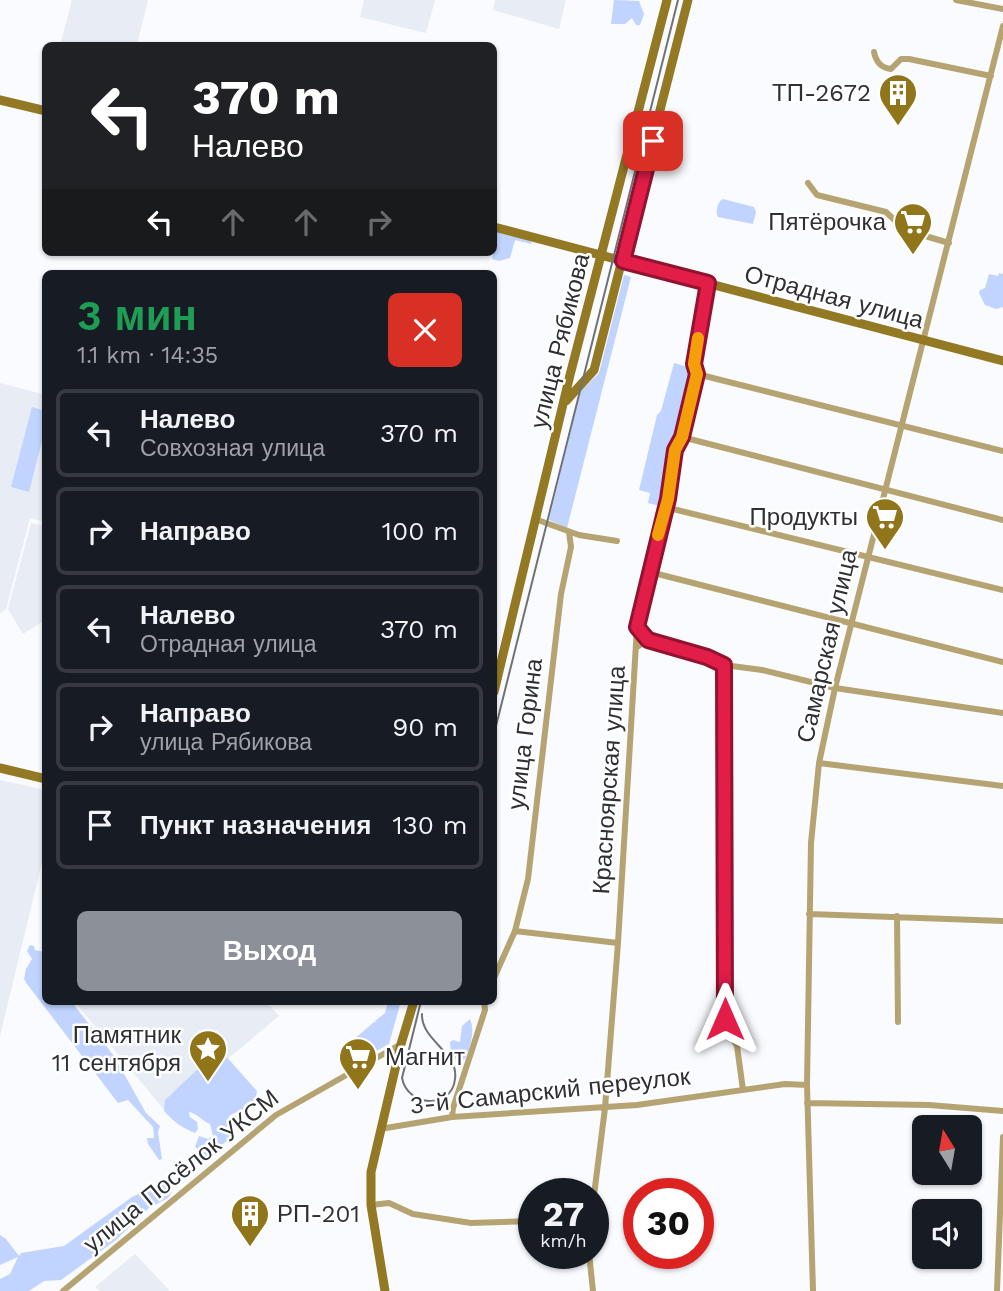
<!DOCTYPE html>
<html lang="ru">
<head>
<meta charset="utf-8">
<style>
	body { margin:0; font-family:"Work Sans",sans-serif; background:#20242c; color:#f1f3f6; height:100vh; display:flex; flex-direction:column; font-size:26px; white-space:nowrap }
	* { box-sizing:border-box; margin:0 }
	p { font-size:23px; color:#9ea1a6 }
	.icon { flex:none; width:38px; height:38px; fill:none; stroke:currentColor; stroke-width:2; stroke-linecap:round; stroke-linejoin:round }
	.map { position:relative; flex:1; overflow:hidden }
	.sheet { position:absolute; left:42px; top:270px; width:455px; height:735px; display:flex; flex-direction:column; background:#171b24; border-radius:10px; box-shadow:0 2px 5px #0004 }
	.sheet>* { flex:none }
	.hud { position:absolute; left:42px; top:42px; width:455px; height:214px; border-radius:10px; box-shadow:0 2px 5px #0004; background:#202124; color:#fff; overflow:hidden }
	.needle { width:46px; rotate:349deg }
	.buttons { position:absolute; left:912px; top:1115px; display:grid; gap:14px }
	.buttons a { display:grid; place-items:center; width:70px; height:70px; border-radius:10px; background:#171b24; box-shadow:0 2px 5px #0004; font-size:35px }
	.speed { position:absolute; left:518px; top:1178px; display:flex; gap:14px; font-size:35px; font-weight:700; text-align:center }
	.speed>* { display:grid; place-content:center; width:91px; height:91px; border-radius:50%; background:#171b24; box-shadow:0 2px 5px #0004; line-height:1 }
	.speed small { font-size:18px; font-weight:400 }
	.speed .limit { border:10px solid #d22; background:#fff; color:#111 }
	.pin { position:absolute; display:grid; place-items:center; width:60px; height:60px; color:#fff; margin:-30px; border-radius:14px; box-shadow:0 4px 10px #0006 }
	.me { position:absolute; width:77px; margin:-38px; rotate:0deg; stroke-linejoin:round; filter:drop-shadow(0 0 5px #0008) }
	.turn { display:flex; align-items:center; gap:24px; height:147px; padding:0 35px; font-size:32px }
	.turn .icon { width:91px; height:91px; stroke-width:2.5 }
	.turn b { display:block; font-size:49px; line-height:60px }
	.lanes { display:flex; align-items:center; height:66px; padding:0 35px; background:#0003; justify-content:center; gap:35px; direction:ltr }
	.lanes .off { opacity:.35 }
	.round { display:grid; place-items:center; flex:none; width:74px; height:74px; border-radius:10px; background:#20242c }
	.overview { display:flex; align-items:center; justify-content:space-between; height:119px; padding:0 35px }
	h1 { font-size:42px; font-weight:600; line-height:52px; color:#1e9e55 }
	.primary-button { display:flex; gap:14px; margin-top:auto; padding:14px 35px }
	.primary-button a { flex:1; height:80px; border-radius:10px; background:#8c9099; color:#fff; font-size:28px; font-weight:600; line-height:80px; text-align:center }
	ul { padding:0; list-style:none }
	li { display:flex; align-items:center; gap:21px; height:88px; margin:0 14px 10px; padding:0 21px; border:4px solid #363941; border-radius:10px }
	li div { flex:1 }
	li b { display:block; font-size:26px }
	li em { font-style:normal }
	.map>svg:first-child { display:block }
	.built { fill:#e8ecf5 }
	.green { fill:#c0d4ff }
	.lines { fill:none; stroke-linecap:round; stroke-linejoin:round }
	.street { stroke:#b5a472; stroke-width:6 }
	.secondary { stroke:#937924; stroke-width:9 }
	.tram { stroke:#707275; stroke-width:2 }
	.route-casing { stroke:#92132f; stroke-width:18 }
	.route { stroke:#e11d48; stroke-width:12 }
	.slow { stroke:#f59e0b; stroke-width:12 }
	.labels { text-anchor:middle; stroke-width:5; stroke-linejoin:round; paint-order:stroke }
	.poi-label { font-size:24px; fill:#2f3034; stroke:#fff; text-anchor:end }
	.street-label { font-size:24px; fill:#2f3034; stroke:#fff }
</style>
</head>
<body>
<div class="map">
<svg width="1003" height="1291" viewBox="0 0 1003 1291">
	<rect width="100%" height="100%" fill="#f9fbfe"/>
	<!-- built -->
	<path class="built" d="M72,0h76l-11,45h-77z
		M364,0h71l-9,33 -66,-16z
		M495,0h71l-7,29 -66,-19z
		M0,383l46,12 -1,127 -15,-4 -24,91 -6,4z
		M31,523l14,3v94l-22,14 -15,-25z
		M0,780l46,10 -1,60 -45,186z
		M74,1001h192l13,15 -114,95z
		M135,1254l35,37h-70l-5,-4z"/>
	<!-- green -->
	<path class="green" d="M614,0l25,1 5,13 -4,11h-4l-4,-7 -7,6h-14z
		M723,199l31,8 2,5 -3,12 -35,-7c-3,-6 0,-16 5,-18z
		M494,231l38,10 -1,3 -16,-4 -5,18 -11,3 -7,-2 2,-8z
		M999,273l4,1v33l-7,2 -11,-4 -6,-12 1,-3 5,-2 4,-14 9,2z
		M624,275l7,2 -64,251 -18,-8 31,-128 19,-19z
		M674,363l17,5 -31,138 -12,-3 2,-10 -11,-3 18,-75 4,-4z
		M32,407l13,4v18l-16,63 -18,-5z
		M30,945l4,1 1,4 10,2 1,49h25l43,55 32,57 14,13 -2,6 4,27 -3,1 -11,-16 -1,-6h7l-1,-11 -25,-27 -10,3 -91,-119 -3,-5 2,-10 6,-10 -5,-8z
		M388,1001h13l-12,43 -29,16 -7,-10 -1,-9 22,-19 2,1 -1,-2 10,-8z
		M470,1019c5,11 1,27 -5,40l-8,2 -6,-8 -1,-11 3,-2 7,2 2,-16z
		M224,1054l33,37c-2,19 -15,17 -28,25l-1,3 7,13 -3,5 -25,19 -12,-9 4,-11 9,3 5,-3 -3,-12c-8,-3 -13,-11 -21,-12l1,5 7,5 1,7 -3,4c-13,-5 -22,-12 -31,-22l1,-11c14,-12 41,-43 59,-46z
		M163,1182l9,10 -4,6 -19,10 -33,32 -55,40 -17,1 -15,10h-29v-12l10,-5 8,-17 -18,8v-30l6,4 13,17 2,-3 43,-7 68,-49z"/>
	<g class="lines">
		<!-- street -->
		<path class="street" d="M956,0l47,9
			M874,52c2,10 7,16 17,17l10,-10h8l82,17
			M808,183l9,12 69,17 19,18 44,13
			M697,374l306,77
			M682,437l321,83
			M665,507l338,83
			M535,519l44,16 38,6
			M650,572l353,90
			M637,647l11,-7 59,17 17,8 38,5 73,18 168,25
			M724,665l1,354 2,10 10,17 6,44
			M819,763l184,23
			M809,914l194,7
			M897,916l1,106
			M515,931l103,12
			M494,978l21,-47 13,-52 33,-285 10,-47 -2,-15
			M807,1103l122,2 74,6
			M452,1117l1,-9 32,-98 -1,-9
			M380,1129l72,-12 185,-12 148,-21 22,1
			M593,1203l12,-95 13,-165 19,-316 31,-128 7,-49 7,-13 15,-63 -3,-10 14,-81
			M371,1205l18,-2 24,11 58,9 63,-2
			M589,1253l4,38
			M63,1291l213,-176 125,-71
			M813,1291l-6,-206 4,-242 8,-80 16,-75 168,-662
			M997,1291l6,-154"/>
		<!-- secondary -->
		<path class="secondary" d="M0,100l46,11
			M494,227l509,134
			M566,401l28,-31 94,-370
			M494,692l76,-317 97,-375
			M0,768l46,11
			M385,1291l-14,-86v-33l30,-128 13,-43"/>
		<!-- tram -->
		<path class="tram" d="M494,734l184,-734
			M421,1001l-19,77c6,30 50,31 53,1 4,-27 -34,-38 -33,-65"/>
	</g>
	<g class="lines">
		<defs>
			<path id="route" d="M653,141l-30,120 85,22 -14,81 3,10 -15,63 -7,13 -7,49 -31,128 11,13 59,17 17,8 1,354"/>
		</defs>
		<!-- route casing -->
		<use href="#route" class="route-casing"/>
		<!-- route -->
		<use href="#route" class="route"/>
		<!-- slow -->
		<path class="slow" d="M658,535l10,-36 7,-49 7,-13 15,-63 -3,-10 4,-26"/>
	</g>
	<!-- icons -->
	<defs>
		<symbol id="building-pin" viewBox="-11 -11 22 30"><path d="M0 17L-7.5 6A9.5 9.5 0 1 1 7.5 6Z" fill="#90751b" stroke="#fff"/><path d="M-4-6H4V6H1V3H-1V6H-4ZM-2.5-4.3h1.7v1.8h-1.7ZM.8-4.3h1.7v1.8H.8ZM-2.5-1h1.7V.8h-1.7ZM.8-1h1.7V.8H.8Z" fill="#fff"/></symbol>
		<symbol id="supermarket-pin" viewBox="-11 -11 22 30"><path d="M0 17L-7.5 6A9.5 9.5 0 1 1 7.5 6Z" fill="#90751b" stroke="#fff"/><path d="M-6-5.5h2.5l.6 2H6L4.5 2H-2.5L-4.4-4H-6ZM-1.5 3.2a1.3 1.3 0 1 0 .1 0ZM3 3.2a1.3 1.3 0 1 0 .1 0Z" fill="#fff"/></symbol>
		<symbol id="sight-pin" viewBox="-11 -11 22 30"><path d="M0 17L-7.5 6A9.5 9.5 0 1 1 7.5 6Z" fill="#90751b" stroke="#fff"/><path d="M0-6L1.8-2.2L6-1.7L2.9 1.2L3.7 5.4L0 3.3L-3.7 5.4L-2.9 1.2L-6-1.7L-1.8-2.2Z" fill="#fff"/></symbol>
	</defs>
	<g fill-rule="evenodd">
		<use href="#building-pin" x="876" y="71" width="44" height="60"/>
		<use href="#supermarket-pin" x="891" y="200" width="44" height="60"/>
		<use href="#supermarket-pin" x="863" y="495" width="44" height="60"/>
		<use href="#sight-pin" x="186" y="1027" width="44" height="60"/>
		<use href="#supermarket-pin" x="336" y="1035" width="44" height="60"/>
		<use href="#building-pin" x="228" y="1192" width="44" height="60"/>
	</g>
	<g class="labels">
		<!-- poi labels -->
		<g class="poi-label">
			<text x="871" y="101">ТП-2672</text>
			<text x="886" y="230">Пятёрочка</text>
			<text x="858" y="525">Продукты</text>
			<text x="181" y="1043">Памятник<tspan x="181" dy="28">11 сентября</tspan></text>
			<text x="385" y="1065" text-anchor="start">Магнит</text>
			<text x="277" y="1222" text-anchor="start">РП-201</text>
		</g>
		<!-- street labels -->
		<g class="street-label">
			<text transform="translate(834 297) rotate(15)" y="8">Отрадная улица</text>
			<text transform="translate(560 341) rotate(-76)" y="8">улица Рябикова</text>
			<text transform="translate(827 646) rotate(-77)" y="8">Самарская улица</text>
			<text transform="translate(525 734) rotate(-83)" y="8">улица Горина</text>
			<text transform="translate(609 780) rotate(-86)" y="8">Красноярская улица</text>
			<text transform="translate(550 1091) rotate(-6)" y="8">3-й Самарский переулок</text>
			<text transform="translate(181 1171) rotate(-39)" y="8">улица Посёлок УКСМ</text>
		</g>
	</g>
</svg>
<div class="buttons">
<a><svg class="needle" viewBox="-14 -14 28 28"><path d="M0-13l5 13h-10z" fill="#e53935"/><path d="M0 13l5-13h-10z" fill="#9ea1a6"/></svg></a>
<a><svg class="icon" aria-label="sound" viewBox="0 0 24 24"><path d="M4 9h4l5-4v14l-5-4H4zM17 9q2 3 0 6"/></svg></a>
</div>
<div class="speed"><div>27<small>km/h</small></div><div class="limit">30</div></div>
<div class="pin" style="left:653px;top:141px;background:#d93025"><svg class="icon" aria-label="arrive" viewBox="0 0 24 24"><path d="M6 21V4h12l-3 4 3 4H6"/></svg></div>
<svg class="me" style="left:725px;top:1019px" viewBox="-20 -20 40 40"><path d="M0-17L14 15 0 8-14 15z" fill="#e11d48" stroke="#fff" stroke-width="4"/></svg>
<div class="hud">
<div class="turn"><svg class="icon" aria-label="left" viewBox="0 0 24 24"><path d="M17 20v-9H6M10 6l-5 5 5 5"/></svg><div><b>370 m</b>Налево</div></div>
<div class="lanes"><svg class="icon" aria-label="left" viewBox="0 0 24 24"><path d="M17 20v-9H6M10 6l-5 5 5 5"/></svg><svg class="icon off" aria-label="ahead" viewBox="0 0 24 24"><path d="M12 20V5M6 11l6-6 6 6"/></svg><svg class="icon off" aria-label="ahead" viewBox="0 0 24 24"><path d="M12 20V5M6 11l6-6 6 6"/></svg><svg class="icon off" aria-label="right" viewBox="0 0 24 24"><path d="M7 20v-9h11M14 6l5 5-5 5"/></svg></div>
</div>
<section class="sheet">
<div class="overview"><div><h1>3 мин</h1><p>1.1 km · 14:35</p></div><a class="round" style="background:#d93025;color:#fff"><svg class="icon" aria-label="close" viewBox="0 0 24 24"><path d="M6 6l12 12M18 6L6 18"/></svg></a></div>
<ul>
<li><svg class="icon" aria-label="left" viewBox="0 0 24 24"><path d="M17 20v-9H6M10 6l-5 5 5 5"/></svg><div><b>Налево</b><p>Совхозная улица</p></div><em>370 m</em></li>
<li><svg class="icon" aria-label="right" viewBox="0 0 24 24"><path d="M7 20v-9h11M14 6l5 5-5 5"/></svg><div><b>Направо</b></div><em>100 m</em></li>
<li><svg class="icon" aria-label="left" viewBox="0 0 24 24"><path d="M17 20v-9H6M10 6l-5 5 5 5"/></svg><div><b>Налево</b><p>Отрадная улица</p></div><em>370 m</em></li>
<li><svg class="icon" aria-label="right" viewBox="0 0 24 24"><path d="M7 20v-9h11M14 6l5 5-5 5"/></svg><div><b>Направо</b><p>улица Рябикова</p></div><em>90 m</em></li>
<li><svg class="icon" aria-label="arrive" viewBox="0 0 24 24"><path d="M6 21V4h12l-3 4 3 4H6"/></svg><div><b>Пункт назначения</b></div><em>130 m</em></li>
</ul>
<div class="primary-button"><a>Выход</a></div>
</section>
</div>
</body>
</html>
